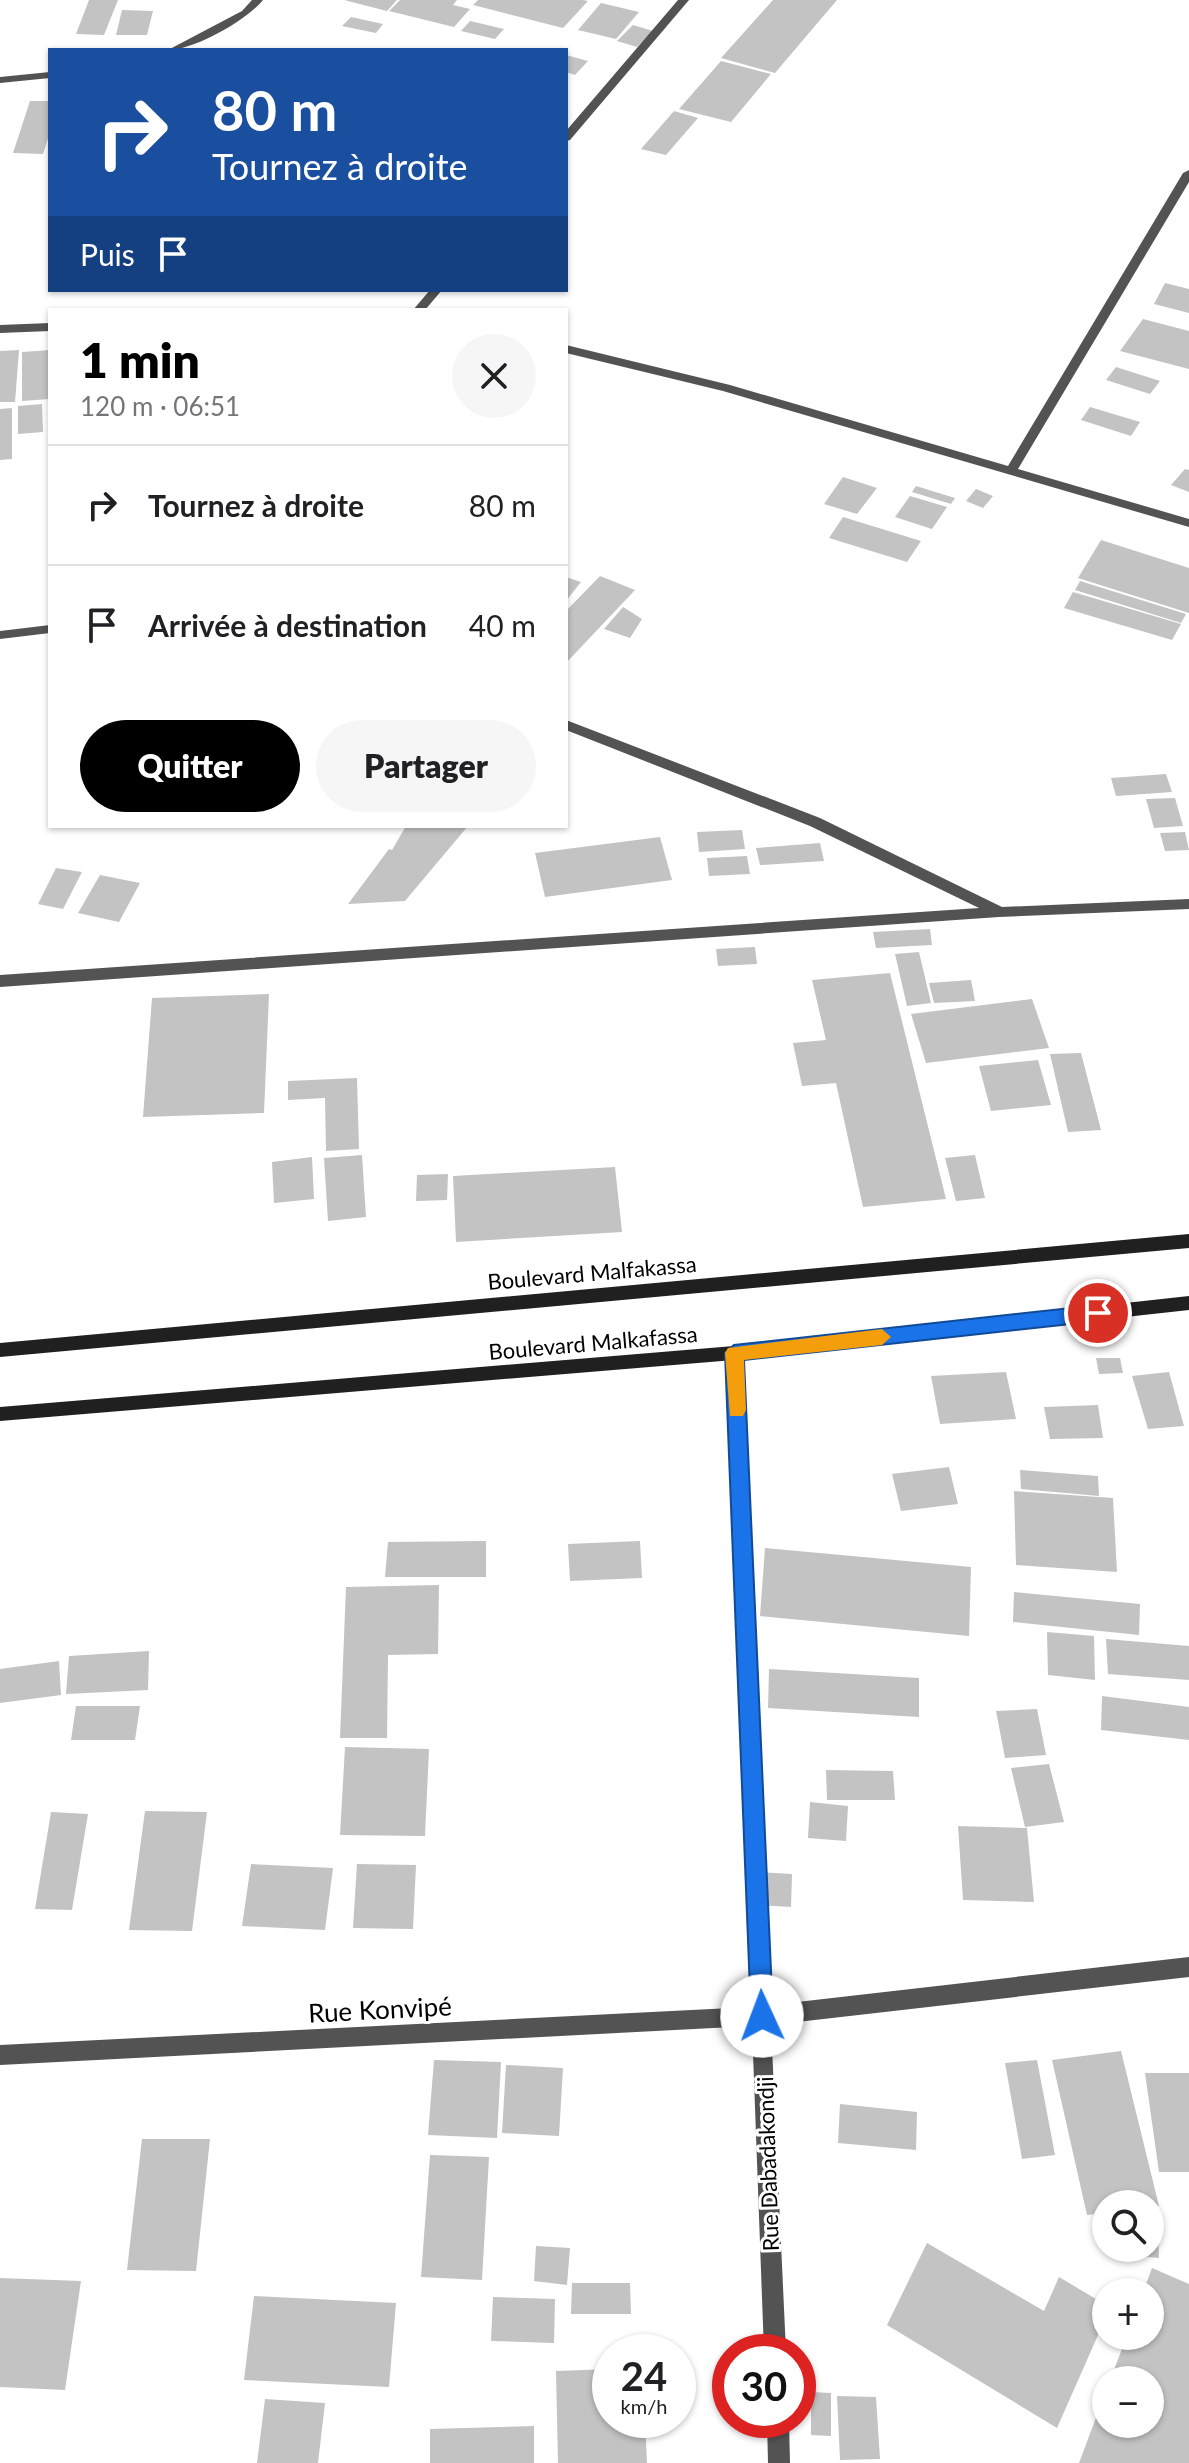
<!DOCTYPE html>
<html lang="fr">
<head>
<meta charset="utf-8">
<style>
	body { margin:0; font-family:Lato,sans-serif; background:#f6f6f6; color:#202124; height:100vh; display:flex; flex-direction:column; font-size:30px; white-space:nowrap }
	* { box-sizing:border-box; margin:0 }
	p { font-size:26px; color:#757577 }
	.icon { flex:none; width:44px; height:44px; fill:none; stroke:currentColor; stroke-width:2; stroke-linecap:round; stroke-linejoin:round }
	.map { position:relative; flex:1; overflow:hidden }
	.details { position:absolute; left:48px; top:308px; width:520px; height:520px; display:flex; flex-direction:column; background:#fff; border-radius:0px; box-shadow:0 2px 6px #0004 }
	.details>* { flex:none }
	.hud { position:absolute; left:48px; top:48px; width:520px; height:244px; border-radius:0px; box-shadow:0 2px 6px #0004; background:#1a4fa0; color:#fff; overflow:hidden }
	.controls { position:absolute; left:1092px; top:2190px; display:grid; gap:16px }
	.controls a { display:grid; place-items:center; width:72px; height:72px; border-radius:50%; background:#fff; box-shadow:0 2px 6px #0004; font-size:40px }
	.speed { position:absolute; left:592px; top:2334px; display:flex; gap:16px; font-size:40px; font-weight:700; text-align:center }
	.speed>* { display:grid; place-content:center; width:104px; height:104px; border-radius:50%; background:#fff; box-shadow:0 2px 6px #0004; line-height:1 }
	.speed small { font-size:20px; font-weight:400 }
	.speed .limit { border:12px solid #d22; background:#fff; color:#111 }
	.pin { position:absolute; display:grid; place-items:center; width:68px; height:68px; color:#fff; margin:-34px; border:4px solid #fff; border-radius:50%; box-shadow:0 2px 8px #0007 }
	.me { position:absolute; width:88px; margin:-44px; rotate:358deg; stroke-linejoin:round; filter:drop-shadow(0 0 6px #0008) }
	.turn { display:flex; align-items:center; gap:28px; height:168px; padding:0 32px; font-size:36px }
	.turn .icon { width:104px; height:104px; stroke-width:2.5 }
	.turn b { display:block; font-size:56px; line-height:68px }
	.then { display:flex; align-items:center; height:76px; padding:0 32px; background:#0003; gap:16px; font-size:30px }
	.round { display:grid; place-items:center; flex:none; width:84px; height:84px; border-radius:42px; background:#f6f6f6 }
	.headline { display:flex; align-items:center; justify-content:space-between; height:136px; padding:0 32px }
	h1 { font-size:48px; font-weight:800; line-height:60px; color:#000 }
	.action { display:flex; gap:16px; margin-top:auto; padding:16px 32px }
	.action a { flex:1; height:92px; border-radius:48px; background:#000; color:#fff; font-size:32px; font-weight:800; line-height:92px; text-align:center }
	.action a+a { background:#f6f6f6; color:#202124 }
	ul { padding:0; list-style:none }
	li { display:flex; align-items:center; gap:24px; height:120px; padding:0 32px; border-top:2px solid #e0e0e0 }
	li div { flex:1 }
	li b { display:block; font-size:30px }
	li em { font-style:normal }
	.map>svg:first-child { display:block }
	.building { fill:#c3c3c3 }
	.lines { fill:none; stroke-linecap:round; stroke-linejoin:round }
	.minor { fill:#535353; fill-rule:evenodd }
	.secondary { fill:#202020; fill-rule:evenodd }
	.route { fill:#1a73e8; stroke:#114b97; stroke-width:2 }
	.slow { fill:#f59e0b }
	.labels { text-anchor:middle; stroke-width:6; stroke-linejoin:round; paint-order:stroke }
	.street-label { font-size:22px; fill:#000; stroke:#fff }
	.near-street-label { font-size:26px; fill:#000; stroke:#fff }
</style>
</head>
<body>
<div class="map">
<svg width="1189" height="2463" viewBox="0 0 1189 2463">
	<rect width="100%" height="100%" fill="#fff"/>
	<!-- building -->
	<path class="building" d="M89,0h29l-14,35 -28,-1z
		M344,0h53l-10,11z
		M400,0h57l-4,5 17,4 -16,18 -65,-16z
		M478,0h105l5,1 -25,27 -90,-23z
		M773,0h64l-62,73 -54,-15z
		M601,3l38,9 -23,27 -38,-9z
		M122,10l31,1 -6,24h-31z
		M351,17l32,7 -7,9 -34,-7z
		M470,21l34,8 -9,10 -34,-8z
		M633,25l20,6 -16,16 -20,-6z
		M566,55l22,6 -13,14 -9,-3z
		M721,61l50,13 -40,48 -52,-13z
		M30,101h20v31l-7,22 -30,-1z
		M674,111l24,7 -32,37 -25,-6z
		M1165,283l24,6v24l-35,-9z
		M1143,319l46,12v38l-69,-18z
		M19,350l-4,52h-15v-51z
		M50,350v49l-28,2v-49z
		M1116,367l44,14 -10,13 -44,-14z
		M42,404l1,28 -25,2v-28z
		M1090,407l50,15 -9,14 -50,-16z
		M12,408v51l-12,1v-51z
		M1185,469l4,1v22l-18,-7z
		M843,477l34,11 -20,26 -33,-10z
		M916,486l39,12 -4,6 -39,-12z
		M976,489l17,7 -10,12 -17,-7z
		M910,496l37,11 -15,22 -37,-12z
		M843,517l78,24 -14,21 -78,-24z
		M1101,540l88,28v45l-111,-35z
		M600,576l35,14 -69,73v-52z
		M566,577l15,5 -15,19z
		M1080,581l106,33 -5,9 -106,-33z
		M1073,592l108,32 -9,16 -108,-32z
		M623,607l19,12 -12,19 -26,-9z
		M1166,774l6,18 -56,4 -5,-18z
		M1175,798l8,28 -29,2 -8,-29z
		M406,826h62l-63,75 -57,3 41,-55 3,1z
		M742,830l3,19 -46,3 -2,-20z
		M1185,832l4,18 -24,1 -5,-18z
		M660,837l12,43 -127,17 -10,-44z
		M820,843l4,18 -64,4 -4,-17z
		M747,856l3,18 -41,2 -2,-18z
		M56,868l26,4 -19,37 -25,-5z
		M100,875l40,8 -21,39 -41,-9z
		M930,929l2,16 -56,3 -3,-16z
		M755,947l2,17 -39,2 -2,-17z
		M919,952l12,51 -24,3 -12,-52z
		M890,973l56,226 -83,8 -27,-124 -34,3 -9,-43 33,-3 -14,-60z
		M971,980l4,21 -41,2 -5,-20z
		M269,994l-5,119 -121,4 9,-119z
		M1032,999l17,49 -123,15 -15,-49z
		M1081,1053l20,77 -33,2 -18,-78z
		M1038,1060l13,45 -60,6 -12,-45z
		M357,1078l2,71 -33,2 -1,-53 -37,2v-19z
		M362,1155l4,62 -38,4 -4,-63z
		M975,1155l10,43 -29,3 -11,-43z
		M312,1157l2,42 -40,4 -2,-41z
		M615,1167l7,65 -166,10 -3,-66z
		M448,1174l-1,26 -31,1 1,-26z
		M1096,1358h24l3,15 -24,1z
		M1006,1372l10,47 -76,5 -9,-48z
		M1169,1372l15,54 -36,3 -16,-53z
		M1098,1405l5,33 -53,1 -6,-32z
		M949,1467l9,37 -57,7 -9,-37z
		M1020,1470l78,6 1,20 -78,-7z
		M1014,1491l99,7 4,74 -101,-7z
		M486,1541v36h-101l3,-35z
		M640,1541l2,37 -72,3 -2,-37z
		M765,1548l206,19 -2,69 -209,-20z
		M439,1585l-1,69 -50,1 -1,83h-47l6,-151z
		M1014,1592l126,12 -1,31 -126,-13z
		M1047,1632l47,4 1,44 -47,-5z
		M1106,1639l83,7v34l-81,-6z
		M149,1651l-1,39 -82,4 3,-38z
		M59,1661l2,34 -61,8v-34z
		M769,1669l150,9v39l-151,-9z
		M1102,1696l87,11v33l-88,-10z
		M76,1706h64l-5,34h-64z
		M1037,1709l9,46 -41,3 -9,-47z
		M345,1747l84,2 -4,87 -85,-1z
		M1049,1764l15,58 -39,5 -14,-59z
		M826,1770l67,1 2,29h-68z
		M810,1802l38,4 -2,35 -38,-3z
		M145,1811l62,1 -15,119 -63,-1z
		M51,1812l37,2 -16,96 -37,-1z
		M958,1826l69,2 7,74 -71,-2z
		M251,1864l82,4 -8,62 -83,-4z
		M357,1864l59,1 -3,64 -60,-1z
		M759,1872l33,2 -1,33 -33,-2z
		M1121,2051l38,155 -53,-2v9l-19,2 -35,-155z
		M434,2060l67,2 -4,76 -69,-3z
		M1037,2060l18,95 -33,4 -17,-96z
		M506,2065l57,3 -4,68 -57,-3z
		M1145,2073h44v99h-30z
		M840,2104l77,8 -1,38 -78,-7z
		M142,2139h68l-14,132 -69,-1z
		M430,2155l59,2 -7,123 -61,-3z
		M1150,2222l8,1 1,35 -54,-5v-5h45z
		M927,2243l117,68 15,-34 47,28v12l-49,111 -170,-103z
		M536,2246l34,2 -3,37 -33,-4z
		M1152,2268l37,16v179h-110l27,-72v33h44v-44h-40l17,-44h23v-44h-7z
		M0,2278l81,3 -16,109 -65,-3z
		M572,2283h58l1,31h-60z
		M254,2296l142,7 -7,84 -145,-7z
		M493,2297l62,2 -1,44 -63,-2z
		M610,2369v51h35l2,43h-89l-2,-92z
		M811,2392l20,1v43l-20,-1z
		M837,2396l39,1 4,62 -40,1z
		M265,2399l60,4 -7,60h-61z
		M534,2426v37h-104v-34z"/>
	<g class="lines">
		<!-- minor -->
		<path class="minor" d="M252,0h11c-17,21 -69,50 -95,50l74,-39z
			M678,0h11l-119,140 -4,1v-10z
			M50,72v6l-50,5v-6z
			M1189,170v12l-171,287 171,50v8l-466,-136 -157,-38v-8l164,40 278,81 175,-293z
			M430,290h12l-17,20h-12z
			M50,323v8l-50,2v-8z
			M50,625v8l-50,6v-8z
			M566,720l254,98 182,89 187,-8v10l-190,8 -999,70v-12l979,-67 -169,-82 -244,-96z
			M734,1346l6,2 2,5 29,652 418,-48v20l-418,48 15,327h-22l-12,-326 -752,39v-20l751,-38 -25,-654 2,-5z
			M767,2420h22l1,43h-22z"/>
		<!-- secondary -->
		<path class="secondary" d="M1189,1234v14l-1189,109v-14z
			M1189,1296v14l-455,50 -734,61v-14l734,-61z"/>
	</g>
	<!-- route -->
	<path class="route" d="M1098,1305l9,8 -9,8 -354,39 29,656 -3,8 -8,3 -8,-3 -3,-8 -26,-663 9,-8z"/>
	<!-- slow -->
	<path class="slow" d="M882,1329l9,8 -9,8 -138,15 2,50 -3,6h-13l-5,-63 3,-5z"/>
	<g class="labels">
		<!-- street labels -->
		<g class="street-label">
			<text transform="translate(592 1273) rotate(-5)" y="8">Boulevard Malfakassa</text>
			<text transform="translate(593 1343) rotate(-5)" y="8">Boulevard Malkafassa</text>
			<text transform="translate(768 2164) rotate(-92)" y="8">Rue Dabadakondji</text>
		</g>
		<!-- near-street labels -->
		<g class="near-street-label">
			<text transform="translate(380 2010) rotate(-3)" y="9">Rue Konvipé</text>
		</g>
	</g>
</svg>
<div class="controls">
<a><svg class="icon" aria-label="search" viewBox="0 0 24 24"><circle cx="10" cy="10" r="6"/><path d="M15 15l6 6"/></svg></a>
<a>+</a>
<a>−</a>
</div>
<div class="speed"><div>24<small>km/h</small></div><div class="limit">30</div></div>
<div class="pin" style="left:1098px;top:1313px;background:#d93025"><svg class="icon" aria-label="arrive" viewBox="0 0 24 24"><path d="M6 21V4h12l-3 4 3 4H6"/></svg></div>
<svg class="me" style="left:762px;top:2016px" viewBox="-20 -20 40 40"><circle r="19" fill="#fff"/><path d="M0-13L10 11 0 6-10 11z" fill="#1a73e8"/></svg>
<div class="hud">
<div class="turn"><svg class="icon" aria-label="right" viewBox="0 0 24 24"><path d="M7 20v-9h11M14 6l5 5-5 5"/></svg><div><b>80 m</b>Tournez à droite</div></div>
<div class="then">Puis<svg class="icon" aria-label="arrive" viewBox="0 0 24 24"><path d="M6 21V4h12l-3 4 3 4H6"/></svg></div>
</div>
<section class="details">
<div class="headline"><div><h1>1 min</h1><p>120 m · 06:51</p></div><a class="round"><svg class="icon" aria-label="close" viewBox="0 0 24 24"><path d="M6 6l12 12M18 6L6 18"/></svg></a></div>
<ul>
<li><svg class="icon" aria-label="right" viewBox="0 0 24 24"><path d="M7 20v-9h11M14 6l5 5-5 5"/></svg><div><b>Tournez à droite</b></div><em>80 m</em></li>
<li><svg class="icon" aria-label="arrive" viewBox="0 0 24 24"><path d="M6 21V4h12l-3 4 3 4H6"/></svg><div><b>Arrivée à destination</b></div><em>40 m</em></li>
</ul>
<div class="action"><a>Quitter</a><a>Partager</a></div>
</section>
</div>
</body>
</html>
